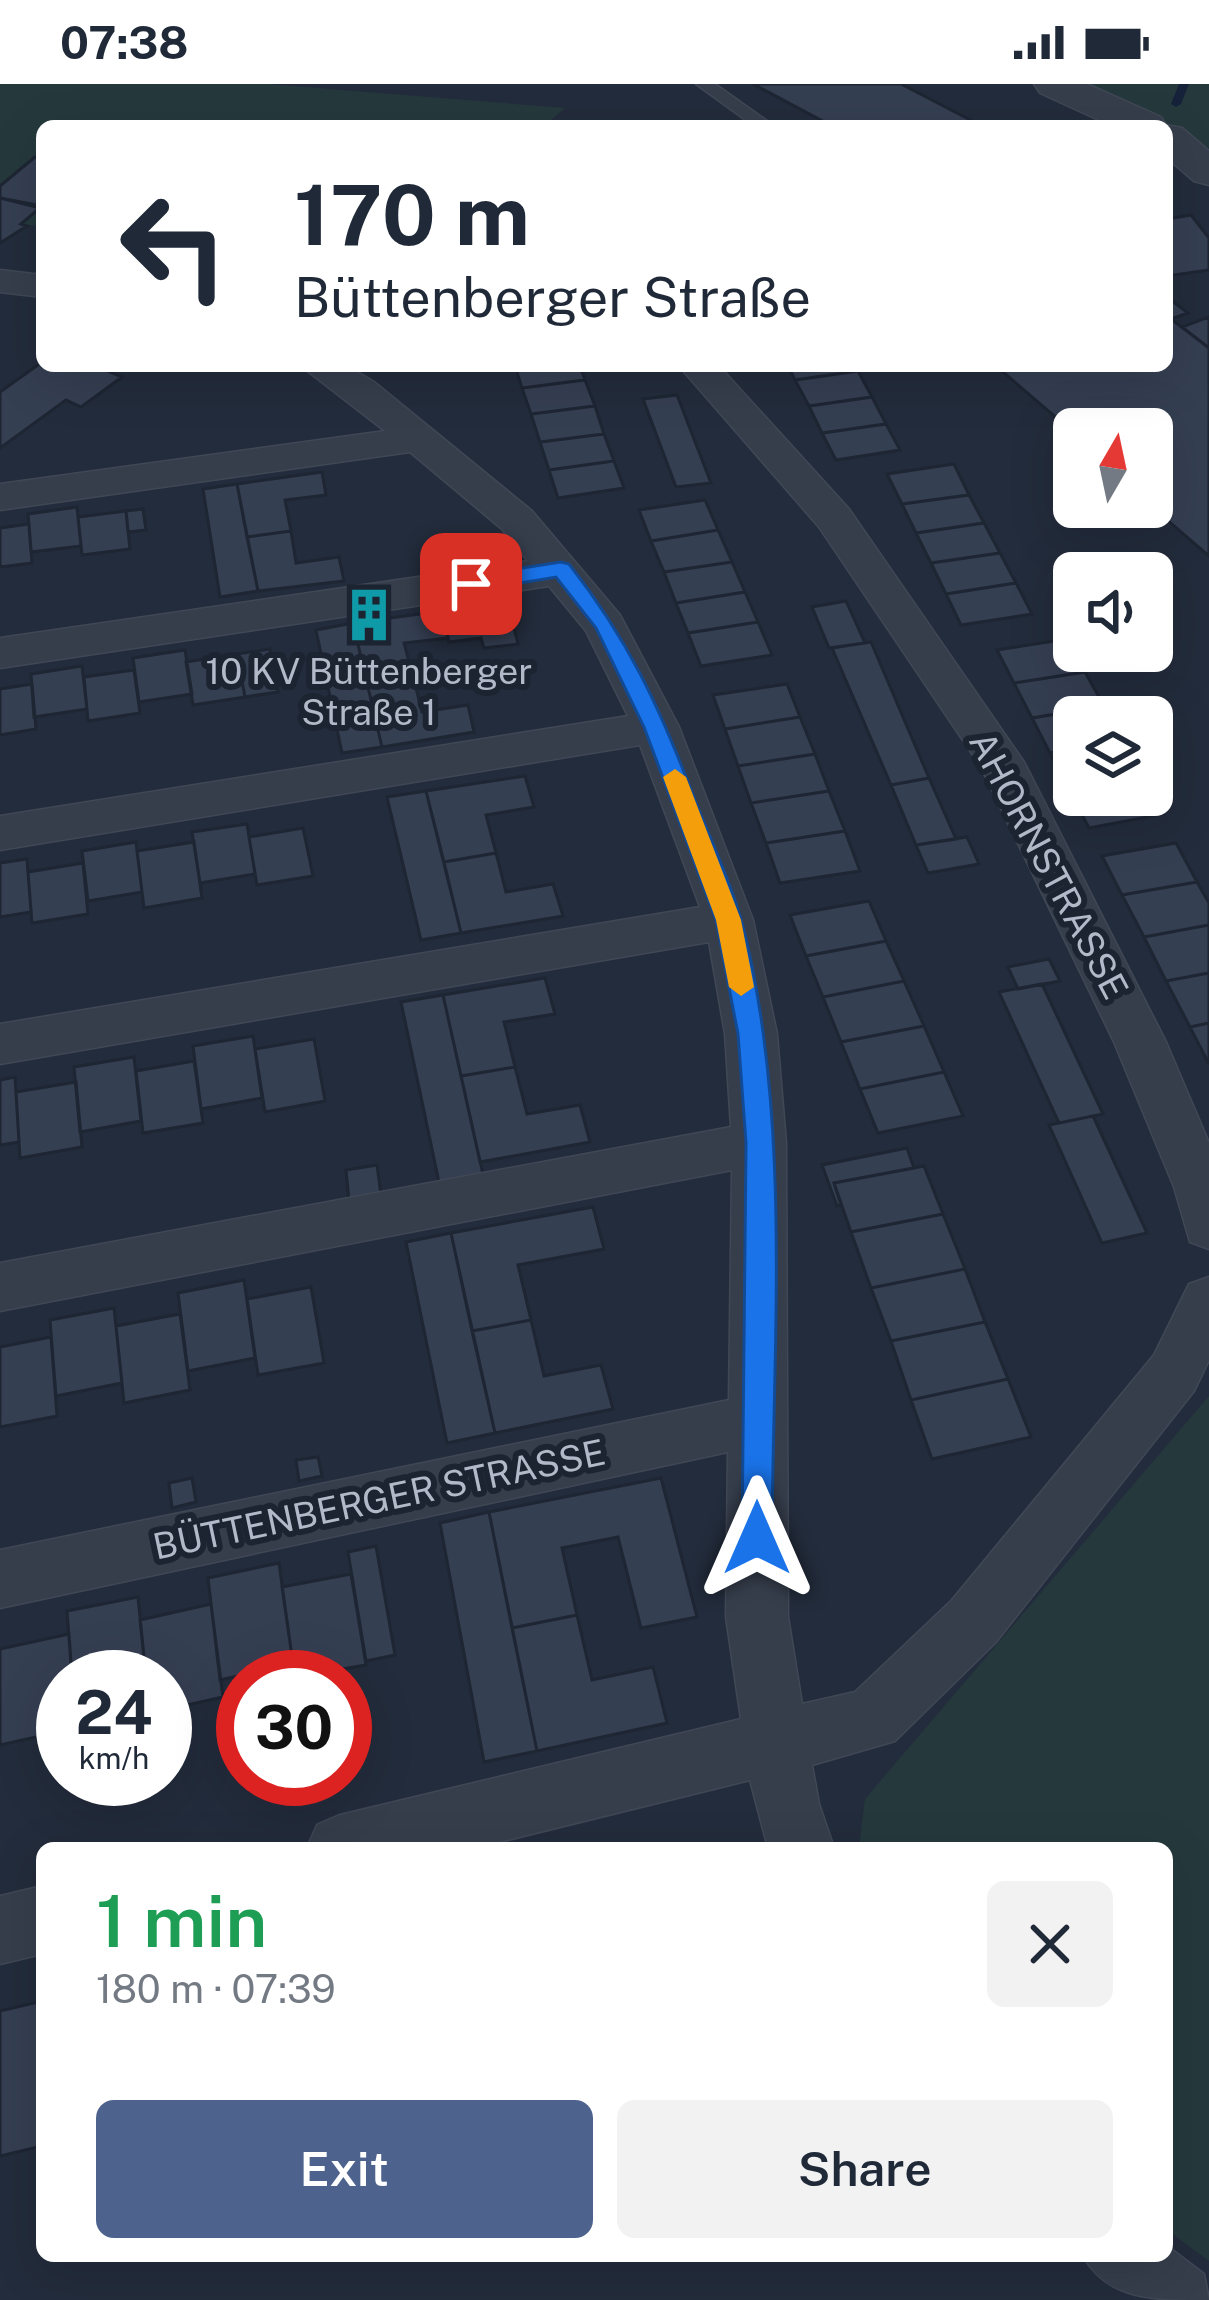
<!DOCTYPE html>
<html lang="en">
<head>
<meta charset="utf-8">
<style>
	body { margin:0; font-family:"Public Sans",sans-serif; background:#f2f2f3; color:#1f2937; height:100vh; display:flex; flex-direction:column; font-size:45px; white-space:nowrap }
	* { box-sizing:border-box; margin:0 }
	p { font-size:39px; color:#747a83 }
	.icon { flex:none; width:66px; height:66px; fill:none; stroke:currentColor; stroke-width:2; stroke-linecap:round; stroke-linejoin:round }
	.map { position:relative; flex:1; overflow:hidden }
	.side { position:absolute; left:36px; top:1758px; width:1137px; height:420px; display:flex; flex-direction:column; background:#fff; border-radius:18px; box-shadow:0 12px 48px #0002 }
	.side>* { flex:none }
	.banner { position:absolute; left:36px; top:36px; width:1137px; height:252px; border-radius:18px; box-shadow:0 12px 48px #0002; background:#fff; color:#1f2937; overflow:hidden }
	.needle { width:78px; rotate:9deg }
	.tools { position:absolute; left:1053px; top:324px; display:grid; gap:24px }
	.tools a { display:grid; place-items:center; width:120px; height:120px; border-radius:18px; background:#fff; box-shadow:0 12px 48px #0002; font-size:60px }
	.speed { position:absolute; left:36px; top:1566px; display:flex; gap:24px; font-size:60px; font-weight:700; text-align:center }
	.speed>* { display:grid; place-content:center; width:156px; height:156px; border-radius:50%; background:#fff; box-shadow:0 12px 48px #0002; line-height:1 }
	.speed small { font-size:30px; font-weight:400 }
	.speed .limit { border:18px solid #d22; background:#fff; color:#111 }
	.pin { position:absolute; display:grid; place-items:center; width:102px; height:102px; color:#fff; margin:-51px; border-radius:24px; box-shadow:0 6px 18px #0006 }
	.me { position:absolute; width:132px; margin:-66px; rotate:0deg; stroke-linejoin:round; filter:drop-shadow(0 0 9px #0008) }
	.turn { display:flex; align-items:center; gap:42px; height:252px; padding:0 60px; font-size:54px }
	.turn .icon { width:156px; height:156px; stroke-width:2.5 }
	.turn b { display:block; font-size:84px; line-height:102px }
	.round { display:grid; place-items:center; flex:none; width:126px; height:126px; border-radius:18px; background:#f2f2f3 }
	.overview { display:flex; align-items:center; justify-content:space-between; height:204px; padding:0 60px }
	h1 { font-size:72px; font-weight:600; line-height:90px; color:#1e9e55 }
	.button { display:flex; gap:24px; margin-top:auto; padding:24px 60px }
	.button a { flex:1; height:138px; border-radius:18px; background:#4d638e; color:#fff; font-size:48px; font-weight:600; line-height:138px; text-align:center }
	.button a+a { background:#f2f2f3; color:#1f2937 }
	.status { display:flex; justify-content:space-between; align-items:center; height:84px; padding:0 60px; background:#fff; direction:ltr }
	.status svg { height:33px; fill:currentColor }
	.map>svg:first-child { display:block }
	.green { fill:#25393d }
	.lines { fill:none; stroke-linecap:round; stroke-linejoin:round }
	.stream { fill:#16223a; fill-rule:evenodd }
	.building { fill:#353f52; stroke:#1e2533; stroke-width:3 }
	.service-casing { stroke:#404755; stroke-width:3 }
	.minor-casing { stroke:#404755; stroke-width:3 }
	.tertiary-casing { stroke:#404755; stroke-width:3 }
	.service { fill:#363e4c; fill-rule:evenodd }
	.minor { fill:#363e4c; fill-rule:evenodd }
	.tertiary { fill:#363e4c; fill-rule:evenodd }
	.route { fill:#1a73e8; stroke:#114b97; stroke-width:3 }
	.slow { fill:#f59e0b }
	.labels { text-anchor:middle; stroke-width:12; stroke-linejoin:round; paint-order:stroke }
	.poi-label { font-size:36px; fill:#b2b9c8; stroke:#1c2331 }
	.street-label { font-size:36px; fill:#b2b9c8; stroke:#1c2331 }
</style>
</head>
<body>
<div class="status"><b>07:38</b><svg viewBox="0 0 49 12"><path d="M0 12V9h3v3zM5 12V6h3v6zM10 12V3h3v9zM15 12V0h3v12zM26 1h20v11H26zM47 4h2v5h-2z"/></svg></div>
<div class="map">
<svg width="1209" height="2216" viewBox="0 0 1209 2216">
	<rect width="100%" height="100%" fill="#232c3c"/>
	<!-- green -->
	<path class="green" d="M0,0h267l298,24 -21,18h-502v100l-42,-3z
		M1089,0h120v64z
		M1209,1312v865l-42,-31v-382h-308l6,-49z"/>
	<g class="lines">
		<!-- stream -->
		<path class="stream" d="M1179,0h10l-8,20 -5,3 -5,-3z"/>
	</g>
	<!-- building -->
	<path class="building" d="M753,0h148l81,42h-150z
		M35,73l7,2v47l-42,-8v-12z
		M0,114l40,10 -19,16 6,2 -27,17z
		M1191,131l18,23v32l-42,6v-57z
		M1167,213l21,16 -17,6 38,29v208l-57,-49v-78h-78v4l-78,-67h171z
		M1209,233v31l-27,-21z
		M42,278v4h54l26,11 -41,30 -15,-7 -66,48v-56z
		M515,282h65l5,14 -63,8z
		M788,282h67l3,5 -63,9z
		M858,287l14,26 -63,9 -14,-26z
		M585,296l10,26 -64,8 -9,-26z
		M677,311l34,88 -35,4 -33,-88z
		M872,313l14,27 -64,9 -13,-27z
		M595,322l9,28 -64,8 -9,-28z
		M886,340l14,26 -64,10 -14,-27z
		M604,350l10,27 -65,9 -9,-28z
		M614,377l10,27 -66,10 -9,-28z
		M954,380l15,31 -67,9 -15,-30z
		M322,388l4,23 -41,5 6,31 -44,6 -10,-53z
		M237,400l21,107 -38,6 -17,-108z
		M969,411l15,28 -68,10 -14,-29z
		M705,416l13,30 -67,11 -12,-31z
		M77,423l4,39 -50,6 -3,-38z
		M143,425l3,21 -18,2 -2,-21z
		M126,427l4,38 -48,6 -4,-38z
		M984,439l16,30 -69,10 -15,-30z
		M29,440l3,39 -32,4v-39z
		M718,446l14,32 -68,10 -13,-31z
		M291,447l5,32 43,-6 5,24 -86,10 -11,-54z
		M1000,469l16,30 -70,11 -15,-31z
		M732,478l13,30 -69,11 -12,-31z
		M1016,499l16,31 -71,11 -15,-31z
		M745,508l13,30 -70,11 -12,-30z
		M507,516l11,44 -34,4 -3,-10 -32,4 -7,-31z
		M846,517l19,42 -36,5 -17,-41z
		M442,527l6,27 -44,5 9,33 -46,7 -14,-60z
		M758,538l14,33 -71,11 -13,-33z
		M353,539l29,124 -40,6 -26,-123z
		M1067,555l18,33 -71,11 -17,-33z
		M871,558l58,136 -38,7 -59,-137z
		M270,565l8,43 -33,5 -8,-43z
		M185,566l7,44 -53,8 -6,-44z
		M237,570l8,43 -52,8 -7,-43z
		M82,582l5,43 -53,8 -3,-43z
		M134,586l6,43 -52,8 -4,-44z
		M1085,588l19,34 -72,12 -18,-35z
		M413,592l9,36 46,-7 6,27 -92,15 -15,-64z
		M32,600l4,45 -36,6v-46z
		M787,600l13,33 -75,12 -12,-34z
		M1104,622l6,11h-36v32l-24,4 -18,-35z
		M800,633l15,37 -77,12 -13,-37z
		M1074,665v40l-5,1 -19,-37z
		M815,670l14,37 -78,12 -13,-37z
		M525,692l9,31 -48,8 10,38 -52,9 -18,-71z
		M929,694l27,61 -40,6 -25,-60z
		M1074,705v6l78,-2 11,21 -74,14 -20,-38z
		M426,707l35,142 -40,7 -34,-143z
		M829,707l16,40 -79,12 -15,-40z
		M247,740l8,50 -55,9 -8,-51z
		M303,744l10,48 -56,9 -8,-48z
		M845,747l15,40 -80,12 -14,-40z
		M967,753l12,27 -51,9 -12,-28z
		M136,758l6,50 -54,9 -6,-50z
		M194,758l8,56 -58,10 -7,-57z
		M1176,759l21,39 -75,13 -20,-39z
		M496,769l10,39 47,-8 10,32 -102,17 -17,-71z
		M27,775l4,53 -31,5v-54z
		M83,779l5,51 -56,9 -4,-51z
		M1197,798l12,21v22l-65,12 -22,-42z
		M869,817l17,40 -80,15 -16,-41z
		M1209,841v48l-43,8 -22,-44z
		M886,857l18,40 -81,16 -17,-41z
		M1049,875l11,22 -42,8 -10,-22z
		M1209,889v50l-19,4 -24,-46z
		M545,894l10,36 -51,8 11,45 -54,9 -18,-81z
		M904,897l20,45 -83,16 -18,-45z
		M1042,900l61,130 -44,9 -60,-131z
		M443,911l41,184 -44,8 -39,-185z
		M1209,939v41l-19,-37z
		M924,942l20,46 -84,17 -19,-47z
		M253,952l9,62 -61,11 -8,-63z
		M314,955l11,62 -60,11 -10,-63z
		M134,973l7,64 -61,11 -6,-65z
		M194,977l9,62 -60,10 -7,-62z
		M515,983l12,47 53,-9 10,37 -110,20 -19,-86z
		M944,988l19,44 -85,17 -18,-44z
		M15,993l4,65 -19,3v-65z
		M76,998l6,65 -62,11 -4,-66z
		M1093,1032l54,117 -45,10 -53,-118z
		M907,1064l7,20 -80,15 7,22 -4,1 -15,-41z
		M377,1081l4,30 -32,6 -3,-31z
		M924,1082l19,48 -92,18 -17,-49z
		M593,1123l11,42 -86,16 13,55 -59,11 -21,-98z
		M943,1130l22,55 -94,19 -20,-56z
		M451,1149l44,200 -48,10 -41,-201z
		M965,1185l20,53 -94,19 -20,-53z
		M244,1196l11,78 -67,13 -10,-78z
		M311,1203l13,76 -66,12 -11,-76z
		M114,1224l8,75 -66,13 -6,-76z
		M180,1230l10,76 -66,13 -8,-77z
		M531,1236l13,56 57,-11 12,44 -118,24 -23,-102z
		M985,1238l23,57 -97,21 -20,-59z
		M51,1253l6,79 -57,11v-80z
		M1008,1295l23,58 -99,22 -21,-59z
		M318,1373l4,19 -23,5 -3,-21z
		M192,1394l4,24 -24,6 -3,-25z
		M661,1394l36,139 -56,11 -23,-91 -56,11 15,67 -65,13 -23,-116z
		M489,1428l48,239 -53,11 -44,-239z
		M376,1462l19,109 -29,6 -18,-109z
		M279,1479l14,101 -73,16 -12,-102z
		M351,1490l15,91 -71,12 -13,-90z
		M138,1513l8,80h-74l-5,-66z
		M211,1520l12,93 -58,13v-33h-19l-6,-57z
		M577,1531l15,65 61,-13 14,56 -130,28 -25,-123z
		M69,1550l3,43h-9v54l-63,14v-96z
		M42,1917v145l-42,10v-145z"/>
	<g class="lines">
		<defs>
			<path id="service" d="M696,0h19l59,42h-20z"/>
			<path id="minor" d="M0,186l42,5v22l-42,-5z
				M301,282h46l27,16 158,129 88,104 59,112 74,193 24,114 9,109 2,474 14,87 53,-12 97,-92 202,-245 35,-71 20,-7v83l-15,31 -198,251 -101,99 -83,24 7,39 15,44h-66l-18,-68 -275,68h-168l10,-23 23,-10 401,-96 -15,-102 2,-165 -728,156v-58l729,-150 3,-230 -732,141v-48l731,-136 -6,-93 -16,-92 -709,122v-40l700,-117 -60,-162 -640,105v-34l628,-100 -42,-85 -37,-45 -549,82v-30l528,-77 -26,-32 -92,-77 -410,58v-26l385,-53z
				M679,282h40l130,143 175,253 142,280 43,101v106l-19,-7 -16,-55 -60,-145 -133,-275 -162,-240z
				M42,1802v68l-42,10v-68z
				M1167,2162l37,28 5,26c-56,0 -101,0 -126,-44h84z"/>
			<path id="tertiary" d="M1034,0h53l74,33 5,8 16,3 27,23v34l-15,-4 -27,-23v-32h-55l-72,-33z"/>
		</defs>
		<!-- service casing -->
		<use href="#service" class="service-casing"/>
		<!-- minor casing -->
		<use href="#minor" class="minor-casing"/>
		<!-- tertiary casing -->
		<use href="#tertiary" class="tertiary-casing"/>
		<!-- service -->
		<use href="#service" class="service"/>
		<!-- minor -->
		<use href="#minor" class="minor"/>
		<!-- tertiary -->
		<use href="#tertiary" class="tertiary"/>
	</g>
	<!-- route -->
	<path class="route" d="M561,478l8,2c59,75 90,142 124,231 16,42 37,84 49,128 50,192 31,417 30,615l-4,10 -11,5 -11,-5 -4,-10 4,-395 -8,-109 -22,-114 -72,-193 -48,-99 -40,-51 -85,14 -11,-7 11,-8z"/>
	<!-- slow -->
	<path class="slow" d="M675,685l11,8 55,143 13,67 -13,9 -12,-9 -13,-67 -53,-143z"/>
	<!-- icons -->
	<defs>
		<symbol id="building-bare" viewBox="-9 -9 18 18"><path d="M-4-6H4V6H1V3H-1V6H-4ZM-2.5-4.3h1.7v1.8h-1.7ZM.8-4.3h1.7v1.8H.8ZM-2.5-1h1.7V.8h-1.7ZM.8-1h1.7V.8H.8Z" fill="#0f9aa8" stroke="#1c2331" stroke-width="2.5" paint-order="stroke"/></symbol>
	</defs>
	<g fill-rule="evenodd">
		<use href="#building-bare" x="331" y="493" width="76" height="76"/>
	</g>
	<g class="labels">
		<!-- poi labels -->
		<g class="poi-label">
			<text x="369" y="600">10 KV Büttenberger<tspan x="369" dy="41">Straße 1</tspan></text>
		</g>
		<!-- street labels -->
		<g class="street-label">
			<text transform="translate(1049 781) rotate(62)" y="13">AHORNSTRASSE</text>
			<text transform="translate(379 1415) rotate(-12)" y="13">BÜTTENBERGER STRASSE</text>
		</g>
	</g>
</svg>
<div class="tools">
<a><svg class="needle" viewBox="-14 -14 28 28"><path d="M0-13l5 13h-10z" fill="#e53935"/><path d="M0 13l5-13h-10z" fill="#747a83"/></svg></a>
<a><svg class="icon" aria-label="sound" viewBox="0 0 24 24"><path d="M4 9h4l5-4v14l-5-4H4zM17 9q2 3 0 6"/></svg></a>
<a><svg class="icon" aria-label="layers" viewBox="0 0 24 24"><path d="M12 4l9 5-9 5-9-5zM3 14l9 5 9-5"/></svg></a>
</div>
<div class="speed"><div>24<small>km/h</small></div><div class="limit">30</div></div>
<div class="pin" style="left:471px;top:500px;background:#d93025"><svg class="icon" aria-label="arrive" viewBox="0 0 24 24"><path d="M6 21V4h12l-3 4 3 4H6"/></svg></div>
<svg class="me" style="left:757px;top:1454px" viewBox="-20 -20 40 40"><path d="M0-17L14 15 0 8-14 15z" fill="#1a73e8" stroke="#fff" stroke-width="4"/></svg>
<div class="banner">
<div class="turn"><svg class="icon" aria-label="left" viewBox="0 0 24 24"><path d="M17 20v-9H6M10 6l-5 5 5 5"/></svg><div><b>170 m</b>Büttenberger Straße</div></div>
</div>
<section class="side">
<div class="overview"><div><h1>1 min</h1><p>180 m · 07:39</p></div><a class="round"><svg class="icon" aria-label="close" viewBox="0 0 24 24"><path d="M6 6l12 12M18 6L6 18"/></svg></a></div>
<div class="button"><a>Exit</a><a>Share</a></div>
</section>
</div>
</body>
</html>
